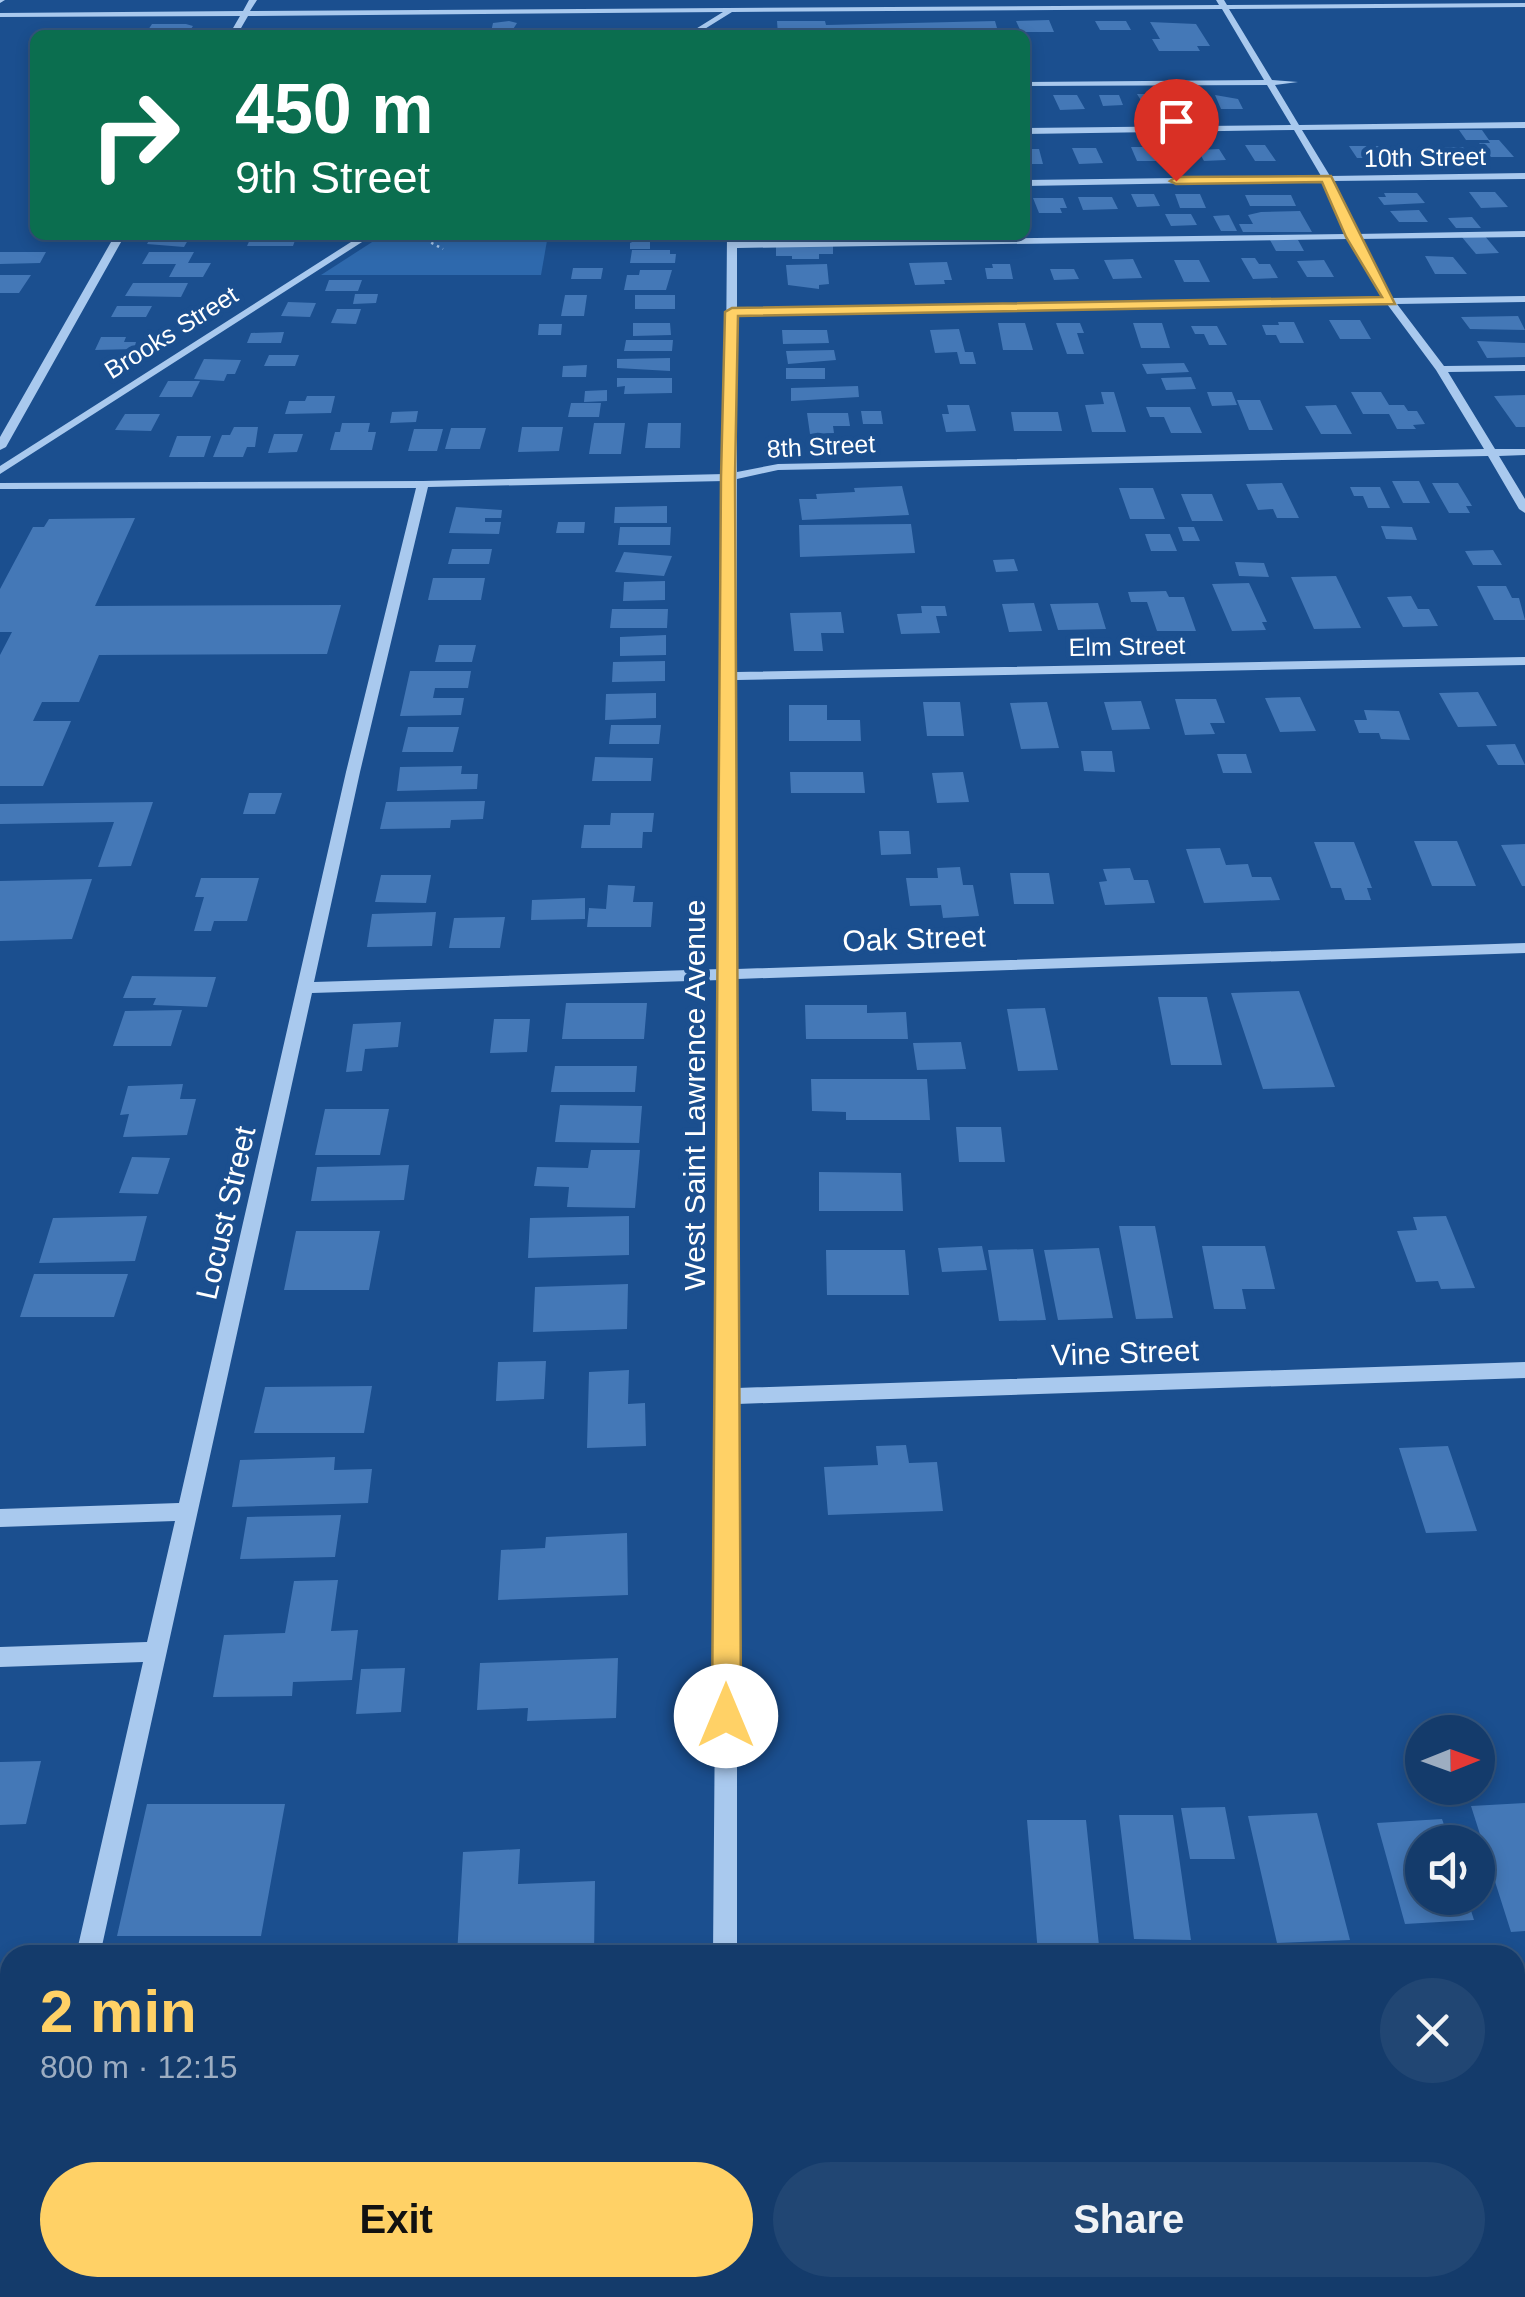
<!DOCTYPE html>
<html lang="en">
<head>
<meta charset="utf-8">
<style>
	body { margin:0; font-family:Helvetica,sans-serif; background:#214673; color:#f1f3f6; height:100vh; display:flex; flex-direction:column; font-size:38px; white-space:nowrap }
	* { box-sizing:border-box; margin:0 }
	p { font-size:32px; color:#9dadc1 }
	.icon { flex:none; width:55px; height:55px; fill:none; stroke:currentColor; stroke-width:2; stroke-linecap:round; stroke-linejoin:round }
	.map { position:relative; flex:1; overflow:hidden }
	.sheet { position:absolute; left:0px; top:1945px; width:1525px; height:352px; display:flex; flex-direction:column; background:#143b6b; border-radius:30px 30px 0 0; box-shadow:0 5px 15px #0003,0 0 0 2px #33557e }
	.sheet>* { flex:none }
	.banner { position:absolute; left:30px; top:30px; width:1000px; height:210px; border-radius:15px; box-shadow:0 5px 15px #0003,0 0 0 2px #33557e; background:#0b6e4f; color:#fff; overflow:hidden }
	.needle { width:65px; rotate:89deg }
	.tools { position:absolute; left:1405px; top:1715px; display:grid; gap:20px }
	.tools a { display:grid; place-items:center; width:90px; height:90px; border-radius:50%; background:#143b6b; box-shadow:0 5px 15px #0003,0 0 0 2px #33557e; font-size:50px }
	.pin { position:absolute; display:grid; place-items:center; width:85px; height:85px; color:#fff; margin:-102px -42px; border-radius:50% 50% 50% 0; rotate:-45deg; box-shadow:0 0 10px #0007 }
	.pin .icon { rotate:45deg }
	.me { position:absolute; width:110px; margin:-55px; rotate:0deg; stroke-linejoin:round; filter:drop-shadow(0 0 8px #0008) }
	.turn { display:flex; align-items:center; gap:35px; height:210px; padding:0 40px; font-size:45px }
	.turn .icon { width:130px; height:130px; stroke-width:2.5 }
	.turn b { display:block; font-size:70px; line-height:85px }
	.round { display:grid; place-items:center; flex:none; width:105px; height:105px; border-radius:52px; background:#214673 }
	.head { display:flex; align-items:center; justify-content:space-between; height:170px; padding:0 40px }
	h1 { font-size:60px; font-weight:700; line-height:75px; color:#ffd166 }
	.cta { display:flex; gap:20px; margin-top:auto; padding:20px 40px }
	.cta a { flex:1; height:115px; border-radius:60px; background:#ffd166; color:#111; font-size:40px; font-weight:700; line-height:115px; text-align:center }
	.cta a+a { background:#214673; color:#f1f3f6 }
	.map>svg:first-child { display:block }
	.green { fill:#2e69ad }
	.building { fill:#4478b7 }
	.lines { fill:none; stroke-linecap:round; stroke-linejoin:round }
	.path { stroke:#a9c9ee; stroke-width:2.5; stroke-dasharray:2.5 4; stroke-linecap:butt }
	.minor { fill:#a9c9ee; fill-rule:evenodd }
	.route { fill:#ffd166; stroke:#a68842; stroke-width:2.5 }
	.labels { text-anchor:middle; stroke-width:10; stroke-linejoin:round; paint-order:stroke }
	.far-street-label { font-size:25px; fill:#fff; stroke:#1b4f8f }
	.street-label { font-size:30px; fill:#fff; stroke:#1b4f8f }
</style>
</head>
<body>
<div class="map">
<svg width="1525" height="2297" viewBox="0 0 1525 2297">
	<rect width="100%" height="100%" fill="#1b4f8f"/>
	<!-- green -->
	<path class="green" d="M383,235h165l-7,40h-220z"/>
	<!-- building -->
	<path class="building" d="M1049,20l5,12h-33l-5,-11z
		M777,21h48l1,4 169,-4 4,14h-221z
		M1095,21h31l5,9h-31z
		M1150,22l46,2 14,22h-13l3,5h-41l-7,-12h8z
		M493,23l16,-2 8,2 -7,11h-13l-6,-2z
		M152,24h34l7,2 -6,9h-27l4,-5h-16z
		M1137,94h23l8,12 -23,1z
		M1198,94l6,12h-20l-7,-11z
		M1053,95h24l8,14 -25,1z
		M1099,95h20l4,10 -20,1z
		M1215,95l23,4 5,10h-22z
		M1459,130h23l7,10h-23z
		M1488,140h11l15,17h-23l-12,-14h11z
		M1245,145h20l11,16h-21z
		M1349,146h30l9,12h-31z
		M1131,147h26l6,14h-26z
		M1463,147l9,13h-26l-9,-12z
		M1072,148h24l7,15 -24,1z
		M1025,149h14l4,15h-18z
		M1170,149h22l5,12h-22z
		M1219,149l7,11 -22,1 -6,-11z
		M1469,192h26l13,15 -27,1z
		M1384,193h33l8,10 -41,2 -6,-8h8z
		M1131,194h23l6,12 -23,1z
		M1175,194h25l6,14h-26z
		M1245,195h46l5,11h-46z
		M1078,197h34l6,12 -35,1z
		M1033,198h30l4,10h-7l2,5h-23z
		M1419,210l9,12h-29l-9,-11z
		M1300,211l12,21h-69l-4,-8h14l-5,-9 13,-3z
		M1165,214h26l6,11 -26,1z
		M1229,215l8,16h-16l-8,-15z
		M1472,217l9,11h-25l-8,-10z
		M152,235h39l-7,12 -37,-3z
		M252,235h45l-4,11h-46z
		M647,235h31l1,6 -29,1v7h-20v-6z
		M759,235h76v5l-76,1z
		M1484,235l15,18 -23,1 -15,-18z
		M1270,240h28l6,11h-28z
		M776,246h57v8h-14v5h-27v-3h-16z
		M632,250h38v4h6l-1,9h-45z
		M0,252h46l-6,11 -40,1z
		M149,252h45l-6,11h23l-8,14h-34l7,-13h-34z
		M1425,256l28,1 14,17h-32z
		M1241,258h14l4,6h11l8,14 -25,1z
		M1133,259l9,19 -29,1 -9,-19z
		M1174,260h25l11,22h-26z
		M1324,260l10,17h-27l-10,-16z
		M947,262l5,18h-8l1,4 -30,1 -6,-22z
		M827,264l2,20 -10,1v4l-31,-4 -2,-20z
		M992,264h18l3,15h-26l-2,-11h8z
		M573,268h30l-2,11h-30z
		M1050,269h24l5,10 -25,1z
		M640,270h32l-6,20h-42l3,-15h12z
		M0,275h31l-12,18h-19z
		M329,280h33l-4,11h-33z
		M133,283h55l-7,14 -56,-1z
		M355,294h23l-2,9 -23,1z
		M565,295h22l-3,21h-23z
		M635,295h40v14h-40z
		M288,302l28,1 -6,14 -29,-1z
		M117,306h35l-6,11h-35z
		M337,309h24l-5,15 -25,-1z
		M1518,316l7,14 -55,-1 -9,-12z
		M1329,320h31l11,19h-31z
		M1278,322h16l10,21h-24l-4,-8h-10l-4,-10h17z
		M633,323h37l1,12 -38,1z
		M998,323h27l8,27h-30z
		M1056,323h24l4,10h-7l7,21h-17z
		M1133,323h29l8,25h-29z
		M539,324h23l-1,11h-23z
		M1191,326h26l10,19h-18l-5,-11h-9z
		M959,329l6,23h8l3,12h-16l-3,-12 -22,1 -5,-23z
		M782,330h45l2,13 -46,1z
		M284,332l-3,11h-34l4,-10z
		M101,337h25l-2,5h12l-2,7 -39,1z
		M626,340h47l-1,11h-48z
		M1477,341l48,2v14l-38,1z
		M834,350l2,10 -48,4 -2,-13z
		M269,355h30l-4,11h-31z
		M670,358v13l-53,-3v-9z
		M204,359l37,1 -6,14h-8l-3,7 -30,-2z
		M1184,363l5,9 -42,2 -5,-10z
		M587,365l-1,12h-24l1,-11z
		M786,368h39v11h-39z
		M1191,377l5,12 -30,1 -5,-12z
		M617,378h55v15l-48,1 1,-8 -8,1z
		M168,381h32l-8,16h-33z
		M858,386l1,11 -68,4v-13z
		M607,390v11l-23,1 1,-11z
		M1101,392h13l12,40h-34l-7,-27 19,-1z
		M1207,392h25l5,13 -25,1z
		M1351,392h30l8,13h15l4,6h9l8,13 -12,1 3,4h-19l-8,-15h-26z
		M1525,395v32h-9l-22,-31z
		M307,396h28l-4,17 -46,1 4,-13h16z
		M1237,400h23l13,30h-24z
		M571,403h30l-2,14h-31z
		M947,405h22l7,26 -30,1 -4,-18h7z
		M1336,405l16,29h-31l-16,-28z
		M1146,407h44l12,26h-31l-7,-16h-14z
		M418,411l-2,11 -26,1 2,-11z
		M861,411h20l2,13h-20z
		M1011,412h47l4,19h-48z
		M807,413h41l2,13h-17l1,7 -24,1z
		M125,414h35l-9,17 -36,-1z
		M342,423h28l-2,9h8l-4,18h-42l5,-18h5z
		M594,423h31l-4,31h-32z
		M648,423h33l-1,25h-35z
		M234,427h24l-3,20h-8l-4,10h-30l9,-22h8z
		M522,427h41l-4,24 -41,1z
		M451,428h35l-6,21h-35z
		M414,429h29l-6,22h-29z
		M274,434h29l-6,18 -29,1z
		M177,436h34l-7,21h-35z
		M1392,481h27l11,22h-27z
		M1282,483l17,35h-22l-4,-9 -15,1 -12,-26z
		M1432,483h26l14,23h-6l4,7h-21z
		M902,486l7,29 -107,5 -3,-21h18l-1,-5 39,-2 -1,-4z
		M1350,487h30l10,21h-22l-5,-12h-9z
		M1119,488h34l12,31h-35z
		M1181,494h31l11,27h-31z
		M667,506v17h-53l1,-16z
		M456,507l46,3 -1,8h-16v4h16l-2,12 -50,-1z
		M135,518l-40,88 246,-1 -14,49 -228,1 -20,47h-37l-9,19h38l-28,65h-43v-131l12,-23h-12v-43l33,-62h11l5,-8z
		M558,522h27l-1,11h-28z
		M911,524l4,29 -115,4 -1,-32z
		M1381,526l31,1 5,13 -31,-1z
		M620,527h51l-1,18h-52z
		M1178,527h16l6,14h-17z
		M1145,534h25l7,17h-26z
		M452,549h40l-3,15h-41z
		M1493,550l9,15h-29l-8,-14z
		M624,552l48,4 -8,20 -49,-4z
		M1014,559l4,12 -22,1 -3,-12z
		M1235,562l29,1 5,14 -30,-1z
		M1336,576l25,52 -47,1 -23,-52z
		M433,578h52l-4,22h-53z
		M665,581v19l-42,1 1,-19z
		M1249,583l18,39h-5l4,8 -34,1 -20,-47z
		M1477,586h29l6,12h7l6,22h-31z
		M1166,591l3,6h15l12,34h-39l-10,-29h-16l-3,-10z
		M1411,596l7,13h11l9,17 -35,1 -16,-30z
		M1034,603l8,28 -33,1 -7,-28z
		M1098,603l8,26 -48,1 -8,-26z
		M921,606h24l2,10h-11l4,17 -39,1 -4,-20 25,-1z
		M612,609h56l-1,19h-57z
		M841,612l3,21h-23l2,18h-29l-4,-38z
		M666,635v20l-46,1v-19z
		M439,645h37l-4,17h-37z
		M665,661v20l-53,1 1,-20z
		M410,671h61l-3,17h-33l-2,10h31l-3,17 -61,1z
		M1478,692l19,34 -39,1 -19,-34z
		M656,693v25l-51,2 1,-26z
		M1300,697l16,34 -36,1 -15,-34z
		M1175,699h41l9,24h-15l5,11 -30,1z
		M1141,701l9,28 -38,1 -8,-28z
		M923,702h37l4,34h-37z
		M1047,702l12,46 -38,1 -11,-46z
		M789,705h38v15h33l1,21h-72z
		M1364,710l35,1 11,29 -29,-1 -2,-6h-20l-5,-13h13z
		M611,725h50l-2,19h-50z
		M408,727h51l-6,25h-51z
		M1515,744l10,21h-27l-12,-20z
		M1081,751h31l3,21 -31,-1z
		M1217,754h29l6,19h-29z
		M595,757l58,1 -2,23h-59z
		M462,766l-1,8h17l-1,15 -80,2 3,-24z
		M790,772h73l2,21h-74z
		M963,772l6,30 -32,1 -5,-30z
		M249,793h33l-7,21h-32z
		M485,801l-2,18 -32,1 -1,8 -70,1 6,-27z
		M153,802l-22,64 -33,1 16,-45 -114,2v-20z
		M611,813h43l-2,19h-9l-1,16h-61l3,-23h26z
		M879,831h30l2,23 -30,1z
		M1414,841h43l19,45h-44z
		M1314,842h40l18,46h-5l4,12h-26l-4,-12h-10z
		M1525,844v42h-3l-21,-41z
		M1220,848l6,17 22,-1 4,13h19l9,23 -76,3 -18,-54z
		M960,867l3,18h10l6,31 -36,2 -2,-13 -31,1 -4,-28h32l-1,-10z
		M1130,868l4,12h14l7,23 -50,2 -6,-23 8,-1 -4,-12z
		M1010,873h39l5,31h-40z
		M381,875h50l-5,28 -51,-1z
		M201,878h58l-12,43h-33l-3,10h-17l10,-34h-9z
		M92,879l-20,60 -72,2v-60z
		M608,885l27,1 -2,16h20l-2,25h-64l2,-19 17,1z
		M585,898v21l-54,1 1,-20z
		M436,912l-4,34 -65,1 5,-33z
		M505,917l-5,31h-51l5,-30z
		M132,976l84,1 -9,30 -54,-2 3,-7h-33z
		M1299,991l36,96 -72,2 -32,-96z
		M1158,997h49l15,68h-51z
		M566,1003h81l-3,36h-82z
		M805,1005h62v8l39,-1 2,27h-102z
		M1045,1008l13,62 -40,1 -11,-62z
		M182,1010l-11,36h-58l12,-35z
		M494,1019h36l-3,33 -37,1z
		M401,1022l-3,25 -33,2 -3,22 -16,1 7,-48z
		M961,1042l5,27 -49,1 -4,-27z
		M555,1066h82l-2,26h-84z
		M811,1079h116l3,41h-84v-8l-34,-1z
		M183,1084l-3,15h16l-9,36 -64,2 6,-23 -9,1 8,-29z
		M560,1105l82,1 -3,37 -84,-1z
		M325,1109h64l-9,46h-65z
		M956,1127h45l4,35h-46z
		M591,1150h49l-5,58 -68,-1 2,-20 -35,-1 3,-19 51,1z
		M132,1157l38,1 -12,36 -39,-1z
		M409,1165l-5,35 -93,1 6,-34z
		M819,1172l82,1 2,38h-84z
		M147,1216l-12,45 -96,2 14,-45z
		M629,1216v39l-101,3 2,-40z
		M1446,1216l29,72 -34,1 -3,-8 -22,1 -19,-51 20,-1 -4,-13z
		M1119,1226h36l18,92 -37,1z
		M296,1231h84l-11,59h-85z
		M982,1246l5,24 -45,2 -4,-24z
		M1202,1246h63l10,43h-33l4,20h-32z
		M1099,1248l14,70 -55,2 -14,-70z
		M1033,1249l13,71 -47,1 -11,-71z
		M826,1250h79l4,45h-82z
		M34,1274h94l-14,43h-94z
		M628,1284l-1,45 -94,3 2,-45z
		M546,1361l-2,38 -48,2 2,-39z
		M629,1370l-1,34 17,-1 1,43 -59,2 2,-76z
		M372,1386l-8,47h-110l11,-46z
		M906,1445l3,18 28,-1 6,49 -115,4 -4,-48 54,-2 -2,-19z
		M1448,1446l29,85 -51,2 -27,-85z
		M335,1457l-1,13 38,-1 -4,34 -136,4 8,-47z
		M341,1515l-6,42 -95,2 7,-42z
		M627,1533l1,62 -130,5 3,-50 44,-2 1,-11z
		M338,1580l-7,51 27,-1 -6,50 -59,2 -1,14 -79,1 11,-62 61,-2 9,-52z
		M618,1658l-2,60 -89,3 1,-13 -51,2 3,-47z
		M405,1668l-4,44 -45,2 5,-45z
		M41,1761l-15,63 -26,1v-63z
		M1525,1803v128l-14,1 -40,-126z
		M147,1804h138l-24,132h-144z
		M1225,1807l10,52h-45l-9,-51z
		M1317,1813l33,127 -73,3 -29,-127z
		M1119,1815h54l18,125 -57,-1z
		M1442,1819l8,23h-28v56h45l7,22 -69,4 -28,-101z
		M1027,1820h59l14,135 -62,-1z
		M520,1849l-2,35 77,-3 -1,74h-137l6,-103z
		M410,2288h44l-1,9h-44z
		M868,2288h176l2,9h-177z
		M1221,2288h76l2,9h-77z"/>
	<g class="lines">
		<!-- path -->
		<path class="path" d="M393,237l33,3 17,9"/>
		<!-- minor -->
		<path class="minor" d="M0,0h5l-5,3z
			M249,0h8l-7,11 969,-6 -3,-5h8l3,5 298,-2v4l-296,2 43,71 26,2 -23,3 24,40 226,-3v6l-223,2 28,46 195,-3v6l-193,2 23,53 170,-3v6l-167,2 35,59 132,-2v6l-128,2 47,62 81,-1v6l-77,1 47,77h30v6l-26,1 26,43v14l-6,-4 -31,-53 -710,14 -41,9v193l788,-15v8l-788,15v289l788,-26v10l-788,26v409l788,-26v16l-788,26v551h-24l8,-975 -409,13 -212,962h-24l67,-293 -143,5v-20l147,-5 28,-121 -175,6v-18l179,-6 167,-731 70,-284 -416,1v-6l423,-2 302,-7 2,-239h10v7l609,-8 -22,-53 -299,5v-6l296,-4 -27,-46 -269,4v-6l266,-3 -24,-40 -242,1v-4l239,-2 -42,-71 -490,3 -37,23h-9l37,-23 -475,4 -11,19h-8l11,-19 -240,1v-4l243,-2zM1349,239l34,59 -646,11v-61zM1387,304l49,66 48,79 -706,15 -41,8v-157zM725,481l-4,488 -407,13 46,-210 68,-285z
			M115,235h10l-119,212 -6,3v-13z
			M362,235h11l-373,239v-8z
			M1525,2041v26l-10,1v-26z
			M0,2108h10v26h-10z
			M708,2288h28v9h-28z"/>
	</g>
	<!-- route -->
	<path class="route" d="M1331,176l64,128 -657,12 -3,161 6,1239 -4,9 -11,4 -10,-4 -4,-9 9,-1239 4,-165 7,-4 650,-11 -36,-60 -24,-55 -146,2 -6,-3 6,-4z"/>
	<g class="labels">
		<!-- far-street labels -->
		<g class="far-street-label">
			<text transform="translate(1425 157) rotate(-1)" y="9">10th Street</text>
			<text transform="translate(171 332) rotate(-32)" y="9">Brooks Street</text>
			<text transform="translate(821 446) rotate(-3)" y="9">8th Street</text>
			<text transform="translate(1127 646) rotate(-1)" y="9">Elm Street</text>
		</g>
		<!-- street labels -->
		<g class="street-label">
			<text transform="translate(914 939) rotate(-2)" y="10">Oak Street</text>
			<text transform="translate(695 1095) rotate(-90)" y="10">West Saint Lawrence Avenue</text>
			<text transform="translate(226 1213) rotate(-77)" y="10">Locust Street</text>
			<text transform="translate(1125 1353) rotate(-2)" y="10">Vine Street</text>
		</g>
	</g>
</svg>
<div class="tools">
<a><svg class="needle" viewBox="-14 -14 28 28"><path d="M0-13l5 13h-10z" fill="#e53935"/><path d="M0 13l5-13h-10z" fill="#9dadc1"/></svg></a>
<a><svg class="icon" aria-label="sound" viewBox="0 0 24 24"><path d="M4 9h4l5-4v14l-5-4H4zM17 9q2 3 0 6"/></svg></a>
</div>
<div class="pin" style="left:1176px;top:181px;background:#d93025"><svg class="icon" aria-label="arrive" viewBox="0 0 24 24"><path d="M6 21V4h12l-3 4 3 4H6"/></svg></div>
<svg class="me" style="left:726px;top:1716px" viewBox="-20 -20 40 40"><circle r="19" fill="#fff"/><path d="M0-13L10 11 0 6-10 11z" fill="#ffd166"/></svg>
<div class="banner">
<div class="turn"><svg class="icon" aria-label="right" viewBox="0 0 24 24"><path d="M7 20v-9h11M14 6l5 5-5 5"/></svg><div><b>450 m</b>9th Street</div></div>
</div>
<section class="sheet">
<div class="head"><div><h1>2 min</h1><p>800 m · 12:15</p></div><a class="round"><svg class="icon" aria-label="close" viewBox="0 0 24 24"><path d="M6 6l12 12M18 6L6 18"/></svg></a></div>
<div class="cta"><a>Exit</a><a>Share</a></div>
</section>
</div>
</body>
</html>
